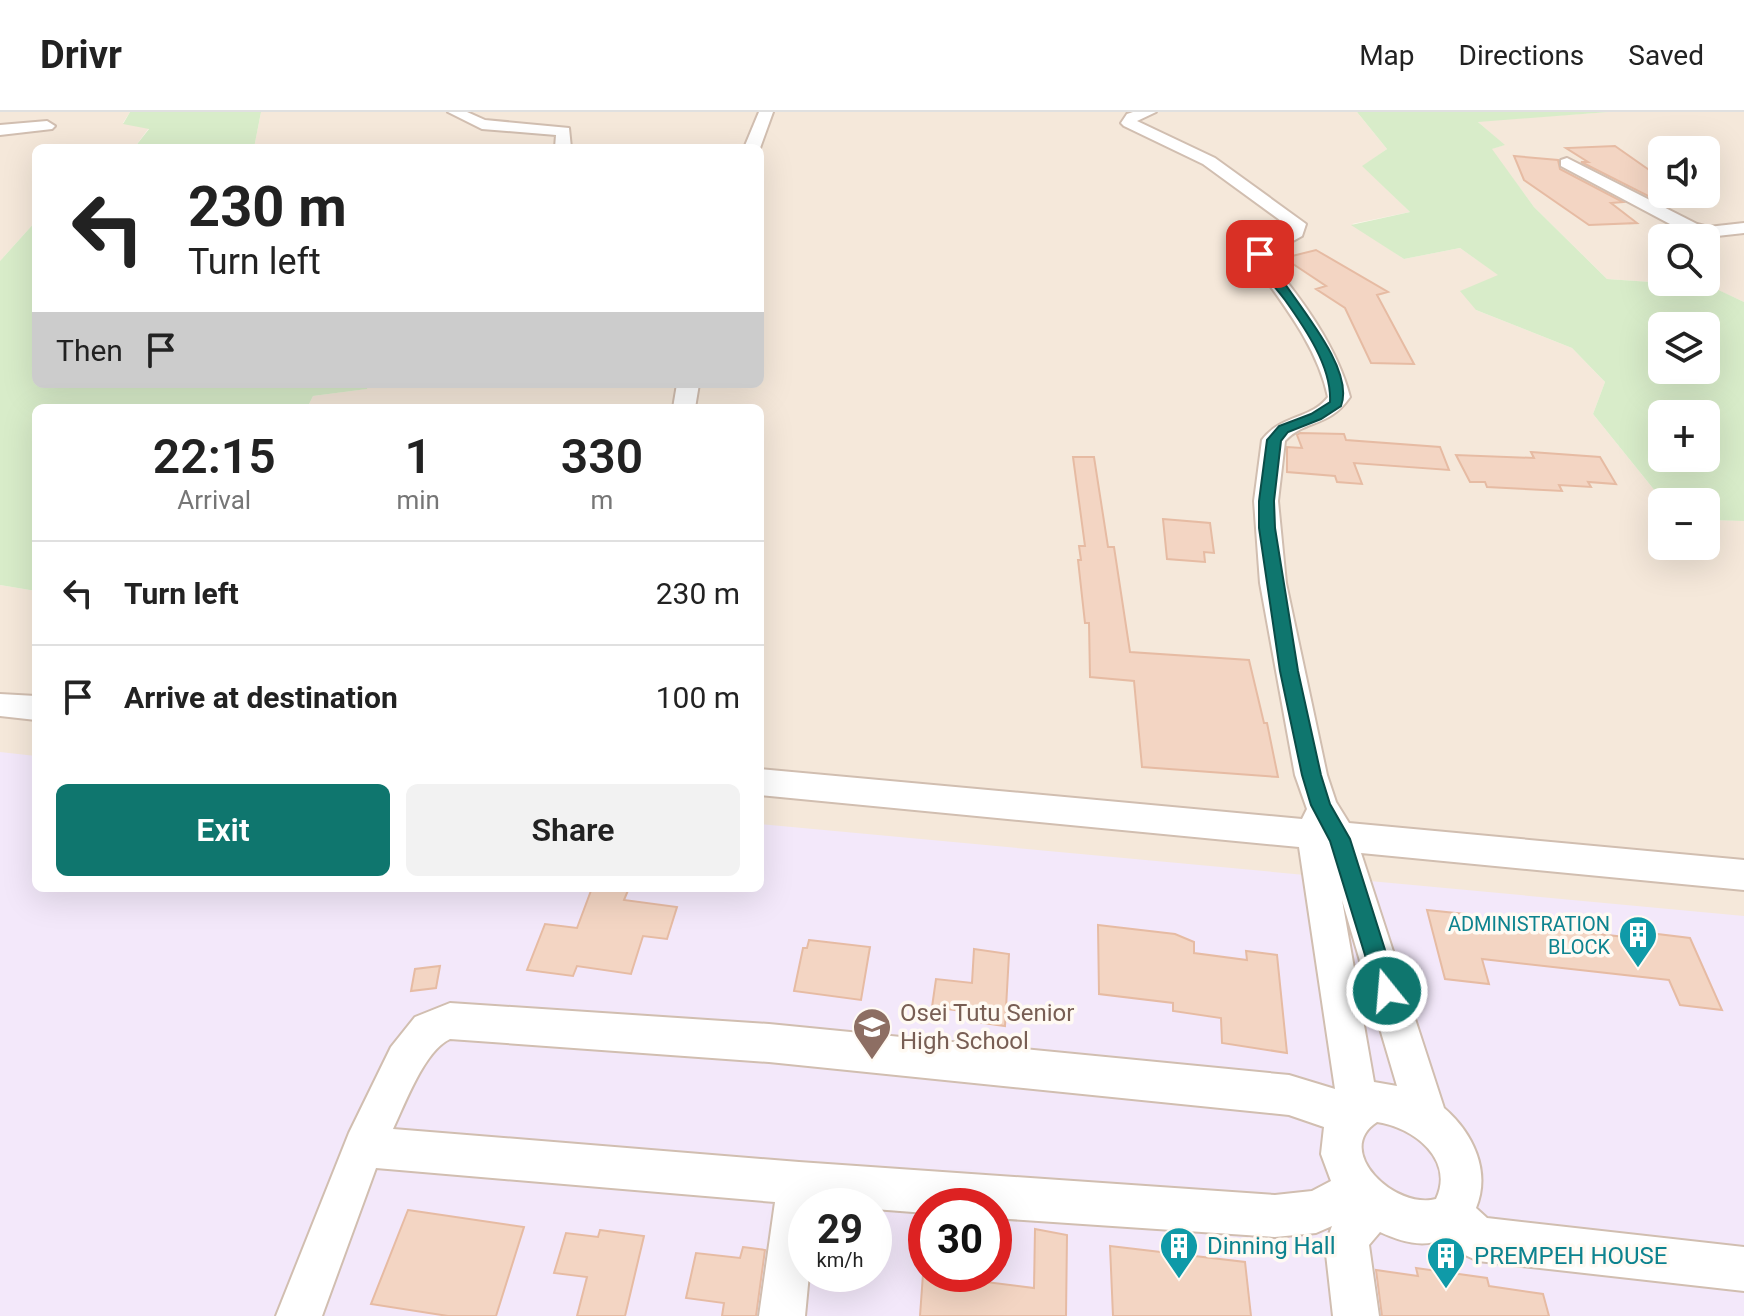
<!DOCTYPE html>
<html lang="en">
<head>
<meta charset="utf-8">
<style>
	body { margin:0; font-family:Roboto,sans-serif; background:#f2f2f2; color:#222; height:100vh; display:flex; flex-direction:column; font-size:30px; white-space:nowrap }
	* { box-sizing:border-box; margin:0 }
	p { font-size:26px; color:#767676 }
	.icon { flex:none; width:44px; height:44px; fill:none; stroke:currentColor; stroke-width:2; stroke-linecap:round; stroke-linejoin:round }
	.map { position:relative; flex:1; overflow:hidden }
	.drawer { position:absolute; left:32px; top:292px; width:732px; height:488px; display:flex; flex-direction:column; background:#fff; border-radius:12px; box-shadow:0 8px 32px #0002 }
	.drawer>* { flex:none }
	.guide { position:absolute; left:32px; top:32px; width:732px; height:244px; border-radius:12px; box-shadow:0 8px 32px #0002; background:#fff; color:#222; overflow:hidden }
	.fabs { position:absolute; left:1648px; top:24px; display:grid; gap:16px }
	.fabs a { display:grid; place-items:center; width:72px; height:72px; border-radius:12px; background:#fff; box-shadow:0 8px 32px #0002; font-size:40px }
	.speed { position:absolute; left:788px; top:1076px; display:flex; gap:16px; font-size:40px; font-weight:700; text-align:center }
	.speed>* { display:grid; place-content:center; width:104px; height:104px; border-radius:50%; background:#fff; box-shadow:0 8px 32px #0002; line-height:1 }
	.speed small { font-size:20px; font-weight:400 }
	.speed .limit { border:12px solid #d22; background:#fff; color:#111 }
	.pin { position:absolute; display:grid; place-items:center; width:68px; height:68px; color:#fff; margin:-34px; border-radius:16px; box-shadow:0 4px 12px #0006 }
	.me { position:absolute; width:88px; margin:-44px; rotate:343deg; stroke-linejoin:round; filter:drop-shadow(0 0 6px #0008) }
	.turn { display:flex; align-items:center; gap:28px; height:168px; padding:0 24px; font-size:36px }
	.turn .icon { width:104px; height:104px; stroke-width:2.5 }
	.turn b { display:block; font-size:56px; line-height:68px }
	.then { display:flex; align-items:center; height:76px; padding:0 24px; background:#0003; gap:16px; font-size:30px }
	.eta { display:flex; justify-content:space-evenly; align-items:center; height:136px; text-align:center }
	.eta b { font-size:48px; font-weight:600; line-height:56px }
	.action { display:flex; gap:16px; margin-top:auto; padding:16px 24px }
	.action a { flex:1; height:92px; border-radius:12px; background:#0f766e; color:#fff; font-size:32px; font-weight:600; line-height:92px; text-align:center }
	.action a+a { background:#f2f2f2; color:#222 }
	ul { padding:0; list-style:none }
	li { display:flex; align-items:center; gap:24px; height:104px; padding:0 24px; border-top:2px solid #e0e0e0 }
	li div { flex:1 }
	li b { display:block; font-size:30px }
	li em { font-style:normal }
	header { display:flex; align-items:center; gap:48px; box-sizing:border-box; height:112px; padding:0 40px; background:#fff; border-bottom:2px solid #e0e0e0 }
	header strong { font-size:38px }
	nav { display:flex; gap:44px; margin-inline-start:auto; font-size:28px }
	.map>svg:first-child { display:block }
	.residential { fill:#f5e8da; fill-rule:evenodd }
	.education { fill:#f3e8fa; fill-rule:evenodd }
	.green { fill:#d8ecc9; fill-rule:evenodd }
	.building { fill:#f3d5c3; stroke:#e6bba3; stroke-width:2 }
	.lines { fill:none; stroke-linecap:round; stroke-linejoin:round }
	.minor-casing { stroke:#d1beb0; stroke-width:4 }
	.minor { fill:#fff; fill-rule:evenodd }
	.route { fill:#0f766e; stroke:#0a4d48; stroke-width:2 }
	.labels { text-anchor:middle; stroke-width:7; stroke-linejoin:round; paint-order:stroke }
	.culture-label { font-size:20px; fill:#0d838f; stroke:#fffaf3; text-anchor:end }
	.near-education-label { font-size:24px; fill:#785e54; stroke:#fffaf3; text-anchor:start }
	.near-culture-label { font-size:24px; fill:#0d838f; stroke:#fffaf3; text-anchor:start }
</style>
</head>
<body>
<header>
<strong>Drivr</strong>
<nav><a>Map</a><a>Directions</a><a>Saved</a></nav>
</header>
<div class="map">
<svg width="1744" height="1204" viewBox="0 0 1744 1204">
	<rect width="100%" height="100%" fill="#fdf6ec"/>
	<!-- residential -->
	<path class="residential" d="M0,0h130l-7,11 26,5 -15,20h-98v73l-36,40z
		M261,0h1096l30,37 -24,17 47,46 -58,12 52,35 56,-11 39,27 -23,35 96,38 33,34 -12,32 71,88 -2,44h44v-26l38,1v795h-1744v-731l36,6v297h724v-480h-453l6,-12 53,-7 2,-5h392v-236h-506zM806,1094h68v68h-68zM926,1094h68v68h-68z
		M1609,0h135v190l-35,-16 -102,-7 -73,-72 -43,-58 13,-4 -27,-24zM1662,38h44v44h-44zM1662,126h44v44h-44z"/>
	<!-- education -->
	<path class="education" d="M0,640l36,4v132h724v-64l984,92v400h-1744zM806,1094h68v68h-68zM926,1094h68v68h-68z"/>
	<!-- green -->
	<path class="green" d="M130,0h131l-7,36h-120l15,-19 -26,-5z
		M1357,0h252l-131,10 27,23 -13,4 42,58 73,72 103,7 34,16v219l-38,-1v-18h-42l-71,-88 12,-32 -33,-34 -96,-38 -16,-19 38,-16 -38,-27 -56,11 -53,-34 59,-13 -48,-46 25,-17zM1662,214h44v44h-44zM1662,302h44v44h-44z
		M36,109v163h332l-1,5 -54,7 -6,12h-271v183l-36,-6v-324z"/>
	<!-- building -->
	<path class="building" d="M1615,34l47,33v15h21l8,6 -33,1 -77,-39h7l-22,-14z
		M1514,44l44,4 2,9 63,33 -12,1 26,20 -48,2 -65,-45z
		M1316,138l72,42 -11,3 37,69 -43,-1 -26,-55 -29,-19 10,-3 -42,-28z
		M1300,321l44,1 2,6 94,7 9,23 -95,-7 8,21 -25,-2 -2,-6 -48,-4v-25l15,1 -5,-13z
		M1531,340l69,5 16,27 -28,-2 3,5 -32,-2 3,6 -75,-4 -2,-5h-15l-14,-27 78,3z
		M1073,345h21l14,90h6l16,105 119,8 15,63h3l11,54 -136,-10 -8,-86 -44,-4 -1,-54h-4l-7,-63h3l-2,-14h6z
		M1163,407l47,4 4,30 -10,-1 1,10 -38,-3z
		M592,776h37l-5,12 53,7 -10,32 -24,-3 -12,38 -54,-8 -4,10 -46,-6 18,-46 32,4z
		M1427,798l38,4 2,5 67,8 -2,-6 47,5 2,6 71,8 -3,-7 41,5 32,72 -42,-5 -11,-25 -187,-21 7,25 -44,-5z
		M1098,813l77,9 19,8v11l53,7 -1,-9 31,4 10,98 -65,-10 -1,-25 -48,-7v-8l-74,-9z
		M809,828l61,7 -9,53 -67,-9 9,-43h4z
		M974,837l35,5 -4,72 -30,-4 1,-9 -44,-6 4,-28 36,4z
		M440,854l-4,22 -25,3 4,-22z
		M408,1098l116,17 -28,89h-48l-77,-12z
		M1035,1117l32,6 -1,81h-146l3,-42 111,14z
		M600,1118l44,6 -19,80h-48l10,-39 -33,-4 12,-40 32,4z
		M1110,1134l135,16 6,54h-138z
		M743,1135l22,3 -9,66h-34l2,-13 -38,-5 10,-45 44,5z
		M1416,1156l71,10 2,8 54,8 6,22h-167l-6,-46 42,6z"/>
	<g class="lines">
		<defs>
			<path id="minor" d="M448,0h19l18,8 84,8 2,20h-16l1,-13 -74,-6z
				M759,0h14l-13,36h-16z
				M1133,0h23l-19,9 78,37 91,66 -4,12 -29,16 -4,7c33,41 68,87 81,138 -21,31 -45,22 -65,44l-7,60 8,82 41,192 9,27 13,21 395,37v30l-383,-37 83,255c29,25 47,63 32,100l11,10 257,29v44l-266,-30 -15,-7 -18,-15c-23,9 -43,3 -65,-7l-11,13 10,71h-46l-8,-71 7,-19 -16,7 -41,4 -281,-19v-12h-68v7l-52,-4v-3h-68v68h3l-4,42h-46l16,-114 -399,-34 -54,148h-46l73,-183 42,-86 24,-30 35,-14 319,21 520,51 46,14 -36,-242 -539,-52v-26l542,50 5,-10 -12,-34 -35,-192 -6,-82 8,-61c18,-25 50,-21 66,-43 -11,-52 -47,-95 -77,-138l8,-14 28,-16 1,-3 -85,-62 -79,-38 -3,-3 6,-9zM1342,788l55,186 -23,-4zM450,927l319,23 520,53 35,12 -3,27 10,27 -19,10 -37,4 -476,-33 -406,-33c12,-25 31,-78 57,-90zM1377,1010c36,5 78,37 59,77 -40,11 -104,-48 -59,-77z
				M47,9l8,5 -3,3 -52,6v-10z
				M1567,46l130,66 11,3 36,-4v10l-36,4 -23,-5 -124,-66v-6z
				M677,272h22l-4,24h-22z
				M0,582l36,2v24l-36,-4z"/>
		</defs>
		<!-- minor casing -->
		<use href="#minor" class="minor-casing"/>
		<!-- minor -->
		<use href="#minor" class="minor"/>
	</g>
	<!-- route -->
	<path class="route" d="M1260,138l4,1c18,38 93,113 77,155l-20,13 -33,13 -7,9 -7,60 1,27 23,143 23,104 9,29 20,35 48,152 -3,8 -8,3 -8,-3 -3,-8 -46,-150 -19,-36 -9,-30 -22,-104 -21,-143v-27l8,-61 12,-14 32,-12 19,-12c2,-35 -25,-74 -45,-102 -11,-15 -25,-28 -31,-46z"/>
	<!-- icons -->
	<defs>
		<symbol id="building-pin" viewBox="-11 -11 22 30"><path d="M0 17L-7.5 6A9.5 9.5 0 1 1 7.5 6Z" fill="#0f9aa8" stroke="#fffaf3"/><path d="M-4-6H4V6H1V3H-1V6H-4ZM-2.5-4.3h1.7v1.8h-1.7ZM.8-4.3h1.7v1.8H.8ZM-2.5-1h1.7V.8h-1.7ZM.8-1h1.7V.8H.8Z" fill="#fff"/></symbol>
		<symbol id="school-pin" viewBox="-11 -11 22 30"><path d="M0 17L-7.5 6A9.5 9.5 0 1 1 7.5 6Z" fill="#8d6e63" stroke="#fffaf3"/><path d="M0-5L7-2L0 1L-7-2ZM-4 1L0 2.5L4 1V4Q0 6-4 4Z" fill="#fff"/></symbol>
	</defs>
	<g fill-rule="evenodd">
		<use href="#building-pin" x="1616" y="801" width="44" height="60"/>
		<use href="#school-pin" x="850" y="893" width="44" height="60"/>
		<use href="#building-pin" x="1157" y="1112" width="44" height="60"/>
		<use href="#building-pin" x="1424" y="1122" width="44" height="60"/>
	</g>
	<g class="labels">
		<!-- culture labels -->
		<g class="culture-label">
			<text x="1610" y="819">ADMINISTRATION<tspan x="1610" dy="23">BLOCK</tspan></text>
		</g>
		<!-- near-education labels -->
		<g class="near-education-label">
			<text x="900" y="909">Osei Tutu Senior<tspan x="900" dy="28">High School</tspan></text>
		</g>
		<!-- near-culture labels -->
		<g class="near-culture-label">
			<text x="1207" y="1142">Dinning Hall</text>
			<text x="1474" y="1152">PREMPEH HOUSE</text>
		</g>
	</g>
</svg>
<div class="fabs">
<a><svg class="icon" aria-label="sound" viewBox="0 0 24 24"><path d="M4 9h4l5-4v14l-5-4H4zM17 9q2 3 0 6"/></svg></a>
<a><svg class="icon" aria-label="search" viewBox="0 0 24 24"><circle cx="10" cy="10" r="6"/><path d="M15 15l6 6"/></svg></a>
<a><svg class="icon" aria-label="layers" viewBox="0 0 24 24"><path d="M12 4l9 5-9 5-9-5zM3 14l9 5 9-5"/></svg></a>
<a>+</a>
<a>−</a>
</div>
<div class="speed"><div>29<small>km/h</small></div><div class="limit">30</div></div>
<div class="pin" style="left:1260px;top:142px;background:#d93025"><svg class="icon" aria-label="arrive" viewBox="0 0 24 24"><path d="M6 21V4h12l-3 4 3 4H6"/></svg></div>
<svg class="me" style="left:1387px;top:879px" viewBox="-20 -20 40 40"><circle r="17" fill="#0f766e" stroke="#fff" stroke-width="3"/><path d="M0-11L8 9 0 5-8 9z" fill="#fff"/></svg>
<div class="guide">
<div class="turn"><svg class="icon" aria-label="left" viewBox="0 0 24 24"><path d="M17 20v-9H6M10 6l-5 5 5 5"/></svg><div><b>230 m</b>Turn left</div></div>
<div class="then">Then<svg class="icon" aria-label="arrive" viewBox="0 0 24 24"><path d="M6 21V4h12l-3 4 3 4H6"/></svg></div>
</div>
<section class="drawer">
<div class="eta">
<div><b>22:15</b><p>Arrival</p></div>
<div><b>1</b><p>min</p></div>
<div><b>330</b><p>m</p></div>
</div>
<ul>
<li><svg class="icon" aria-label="left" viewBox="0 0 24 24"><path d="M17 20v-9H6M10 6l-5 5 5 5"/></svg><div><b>Turn left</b></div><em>230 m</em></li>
<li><svg class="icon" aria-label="arrive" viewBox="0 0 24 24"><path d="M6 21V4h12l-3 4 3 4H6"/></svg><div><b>Arrive at destination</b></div><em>100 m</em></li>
</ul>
<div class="action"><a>Exit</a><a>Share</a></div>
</section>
</div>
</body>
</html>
